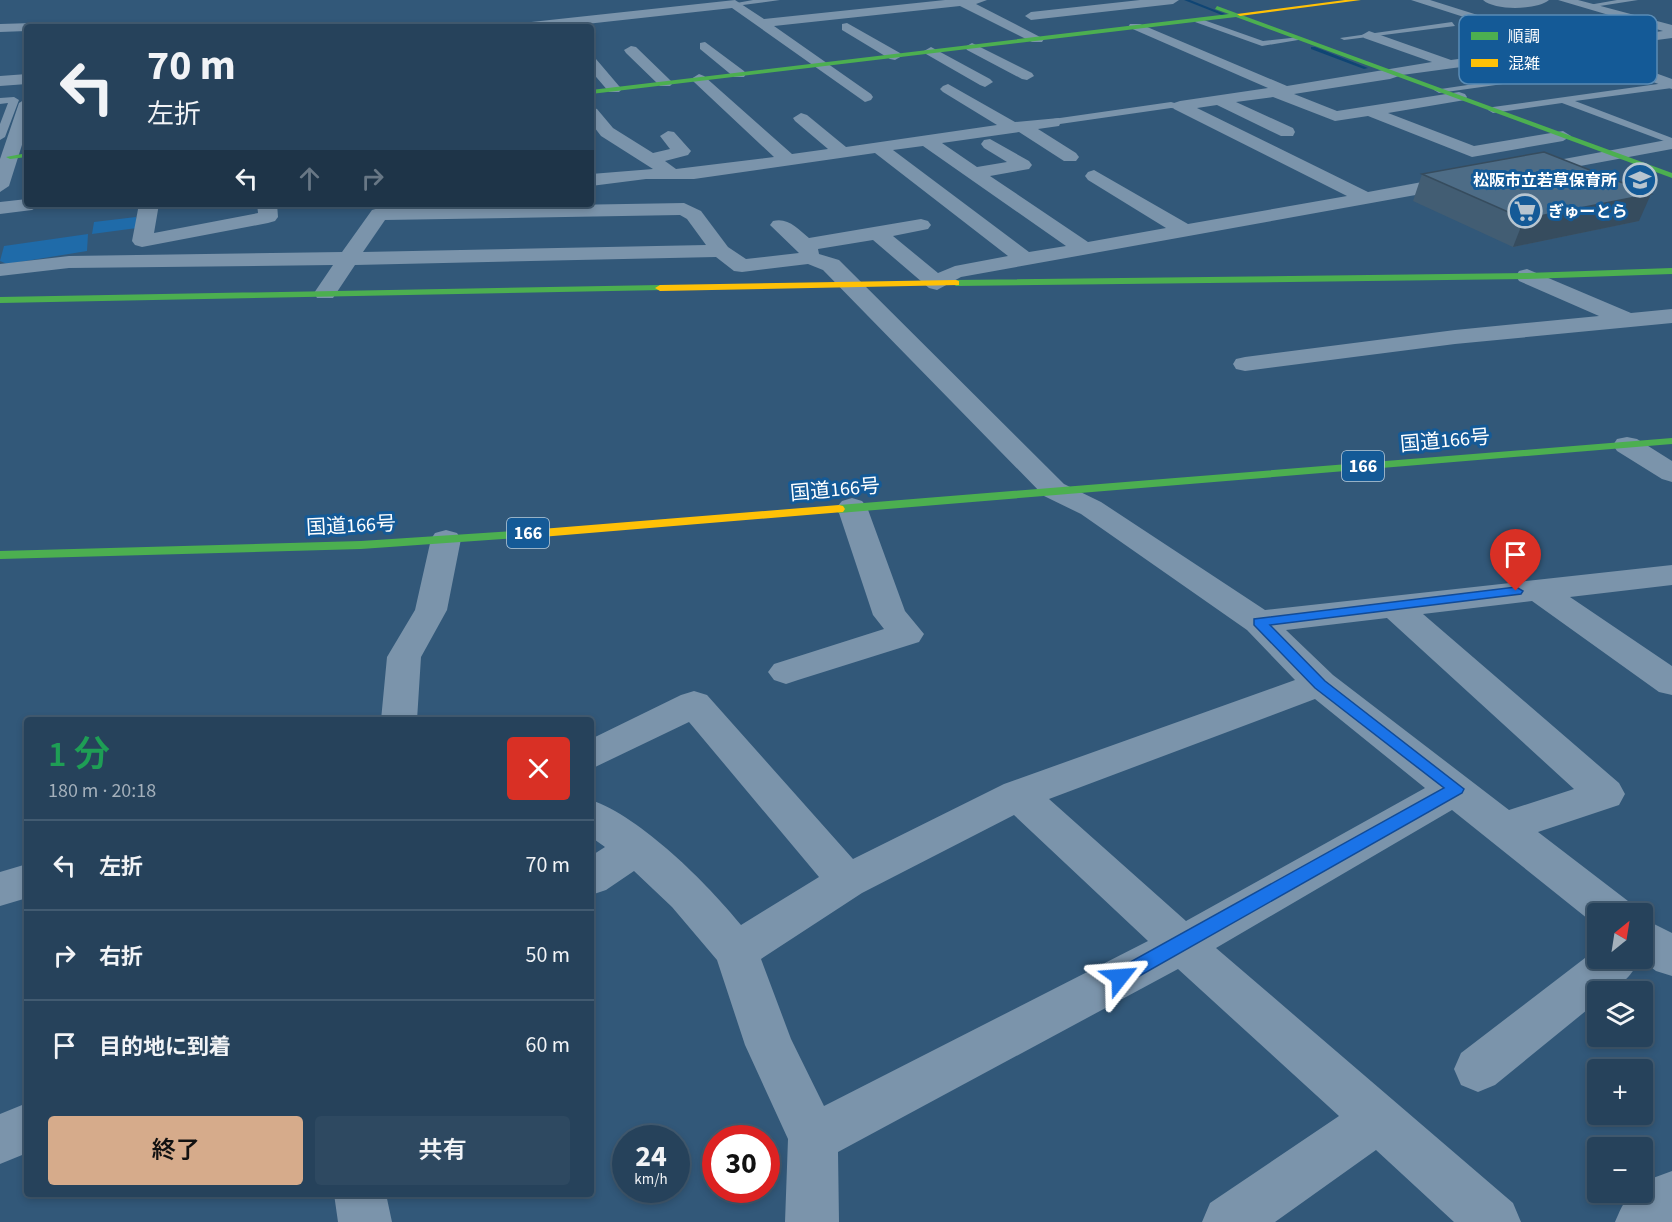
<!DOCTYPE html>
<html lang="ja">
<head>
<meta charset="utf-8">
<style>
	body { margin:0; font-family:"Source Sans 3","Noto Sans JP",sans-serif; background:#2e4961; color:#f1f3f6; height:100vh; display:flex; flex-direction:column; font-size:22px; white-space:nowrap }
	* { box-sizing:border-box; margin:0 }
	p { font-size:20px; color:#a4b0bb }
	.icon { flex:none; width:33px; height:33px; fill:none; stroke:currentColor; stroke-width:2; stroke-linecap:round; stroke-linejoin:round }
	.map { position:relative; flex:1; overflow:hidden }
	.drawer { position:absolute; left:24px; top:717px; width:570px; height:480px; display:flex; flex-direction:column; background:#26425b; border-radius:6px; box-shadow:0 3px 9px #0003,0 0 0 2px #425b71 }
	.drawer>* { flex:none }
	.guide { position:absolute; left:24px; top:24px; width:570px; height:183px; border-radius:6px; box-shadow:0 3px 9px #0003,0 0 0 2px #425b71; background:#26425b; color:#f1f3f6; overflow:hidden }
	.needle { width:39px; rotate:30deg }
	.controls { position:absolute; left:1587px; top:903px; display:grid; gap:12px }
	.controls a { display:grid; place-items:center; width:66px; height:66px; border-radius:6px; background:#26425b; box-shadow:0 3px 9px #0003,0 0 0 2px #425b71; font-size:30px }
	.speed { position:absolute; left:612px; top:1125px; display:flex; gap:12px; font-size:30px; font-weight:700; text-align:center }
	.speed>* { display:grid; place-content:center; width:78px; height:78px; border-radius:50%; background:#26425b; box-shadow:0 3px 9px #0003,0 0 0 2px #425b71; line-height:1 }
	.speed small { font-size:15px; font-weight:400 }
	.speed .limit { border:9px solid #d22; background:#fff; color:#111 }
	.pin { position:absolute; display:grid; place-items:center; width:51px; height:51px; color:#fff; margin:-62px -26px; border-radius:50% 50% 50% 0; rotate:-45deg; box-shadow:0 0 6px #0007 }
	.pin .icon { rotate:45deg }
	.me { position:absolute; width:66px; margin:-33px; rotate:62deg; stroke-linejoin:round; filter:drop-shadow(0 0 4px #0008) }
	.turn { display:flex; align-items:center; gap:21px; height:126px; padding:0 24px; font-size:27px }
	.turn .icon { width:78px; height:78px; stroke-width:2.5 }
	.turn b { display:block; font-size:42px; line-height:51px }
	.lanes { display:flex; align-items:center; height:57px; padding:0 24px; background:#0003; justify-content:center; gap:30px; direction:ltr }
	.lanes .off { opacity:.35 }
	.round { display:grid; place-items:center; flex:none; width:63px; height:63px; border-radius:6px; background:#2e4961 }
	.head { display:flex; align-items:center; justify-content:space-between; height:102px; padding:0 24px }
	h1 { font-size:36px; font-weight:600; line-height:45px; color:#1e9e55 }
	.action { display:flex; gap:12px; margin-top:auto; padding:12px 24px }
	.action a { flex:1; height:69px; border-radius:6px; background:#d6ab8b; color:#111; font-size:24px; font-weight:600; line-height:69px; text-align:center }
	.action a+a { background:#2e4961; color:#f1f3f6 }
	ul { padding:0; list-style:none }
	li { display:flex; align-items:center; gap:18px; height:90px; padding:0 24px; border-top:2px solid #425b71 }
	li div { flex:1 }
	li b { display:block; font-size:22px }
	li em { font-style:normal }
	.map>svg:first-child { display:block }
	.green { fill:#1f6ba9 }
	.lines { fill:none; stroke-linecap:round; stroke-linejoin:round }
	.stream { fill:#0f4574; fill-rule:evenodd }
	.lane { fill:#7b94ab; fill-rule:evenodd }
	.street { fill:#7b94ab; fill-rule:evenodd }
	.fast { fill:#4caf50; fill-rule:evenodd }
	.slow { fill:#ffc107; fill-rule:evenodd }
	.wall { fill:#425d73 }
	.shaded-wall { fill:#364c5e }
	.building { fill:#4d6c86; stroke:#364c5e; stroke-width:1.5 }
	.route { fill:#1a73e8; stroke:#114b97; stroke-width:1.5 }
	.labels { text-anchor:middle; stroke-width:6; stroke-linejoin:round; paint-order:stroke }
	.far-poi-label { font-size:16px; font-weight:bold; fill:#fff; stroke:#145a97; text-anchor:end }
	.shield { fill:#145a97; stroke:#b8cee0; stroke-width:1.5 }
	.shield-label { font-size:18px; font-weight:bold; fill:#fff }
	.street-label { font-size:20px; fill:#fff; stroke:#145a97 }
	.key { fill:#145a97; stroke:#5a8cb6; stroke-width:1.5 }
	.key-label { font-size:16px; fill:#fff }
</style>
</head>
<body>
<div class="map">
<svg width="1672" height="1222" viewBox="0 0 1672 1222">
	<rect width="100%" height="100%" fill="#325879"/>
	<!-- green -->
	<path class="green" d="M136,217l1,11 -45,6 2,-12z
		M88,234l-1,17 -80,13 -7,-3 4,-15z"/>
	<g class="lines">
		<!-- stream -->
		<path class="stream" d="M1184,0h6l40,16 -3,1z
			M1311,47h4l53,21 -4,1 -53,-20z"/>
		<!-- lane -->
		<path class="lane" d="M780,0l-45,6 -4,-2 22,-4z
			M1617,0h21l-51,8 -4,-2z
			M1198,18l65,23 37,-4 4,2 -42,7 -67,-24z
			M1452,22l3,4 -111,14 -4,-2z
			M1620,62l3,5 -184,26 -5,-3z
			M1672,82v6l-97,13 97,37v6l-110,-41 -69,10 -5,-3 5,-3z
			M14,97l5,3 -14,37 -5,3v-16l8,-21 -8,1v-6z
			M1171,102l14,4 -5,3 -9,-1 -118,17 -5,-3 5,-3z"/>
		<!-- street -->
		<path class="street" d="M735,0l29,19 181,-19h42l-11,4 68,35 -2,3h-10l-72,-36 -186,20 97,68 2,3 -2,3 -6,2 -133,-94 -173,19h-44l7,-4z
			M1140,0h39l-6,4 -142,16 -6,-4 6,-4z
			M1411,0h19l140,44 93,-13 -105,-31h20l94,25v13l-83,11 83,30v10l-100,-37 -170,23 -12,4 -96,15 43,17 122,-19 6,2 2,3 -2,3 -77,13 86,33 89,-15 8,5 -8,5 -91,16 -104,-41 -33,5 -62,-24 -37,5 57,26 2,4 -2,4h-12l-64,-31 -20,3 171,84 92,-17 9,6 -9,6 -499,90 -24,13 -8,-2 -56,-48 -55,9 1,5 20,6 225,224 37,18 164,108 407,-45v20l-102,12 102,69v29l-13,-3 -127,-91 -109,13 196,169 6,11 -6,11 -81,27 90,69 6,13h-36v13l-146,-117 -236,138 297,255 8,19h-67l-78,-72 -101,72h-73l8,-19 129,-87 -161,-147 -340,183 1,70h-54l3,-83 -43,-94 -28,-85 -45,-53 -38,-36 -28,19 -15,5v-39l14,-9 -14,-10v-37c50,17 117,84 150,125l78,-48 -130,-155 -98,47v-30l90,-44 13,-4 13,4 146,164 151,-75 291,-104 -48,-50 -166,-116 -37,-18 -221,-226 -15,-6 -66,8 -8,-1 -18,-14 -361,8 -22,33h-16l-3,-5 19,-28 -264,3 -69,8v-12l69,-8 273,-4 30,-42 7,-2 305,-5 17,8 27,36 18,12 53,-6 -29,-28 3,-4c15,-4 25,8 36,17l112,-19 7,2 3,4 -3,4 -35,7 45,37 17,-7 53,-10 -133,-103 -181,26h-48l-55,7v-12l62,-5 -52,-33 -10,-13v-16l6,2 16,19 40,25 17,-4 -10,-13 8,-5 6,1 17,19 -3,4 -23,6 11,8 98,-12 -80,-75 -3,-3 8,-5 5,2 88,78 36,-5 -33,-28 -2,-3 8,-5 6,2 39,32 151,-22 -54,-33 -3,-3 3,-3 5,-2 67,38 44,-4 2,4 -2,4 -21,3 38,24 3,4 -3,4h-12l-45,-29 -77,11 35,24 30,-5 -23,-14 -3,-4 3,-4 6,-1 39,22 3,4 -3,4 -39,7 98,66 78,-14 -78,-48 -3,-4 3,-4 6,-2 94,54 159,-28 -173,-87 -2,-3 2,-3 6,-2 88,-13 -140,-61 2,-3h10l147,62 145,-24 -68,-24 -2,-3 7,-4 82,29 103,-14zM923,146l143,100 -37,6 -136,-102zM680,215l7,4 19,26 -343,7 22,-32zM1387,618l187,171 -65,21 -176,-135 -47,-45zM1315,699l110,89 -239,133 -137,-122zM1014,815l134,126 -324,165 -33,-67 -30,-80 101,-66z
			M1483,0h66c-12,10 -54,11 -66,0z
			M33,23l7,4h-13v4l-27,1v-8z
			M847,23l53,30 2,3 -7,4 -5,-1 -48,-29v-6z
			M705,42l39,29 2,3 -2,3h-10l-34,-28v-6z
			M972,43l60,30 2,3 -7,4 -5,-1 -55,-29 -2,-3z
			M631,46l5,1 34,33 3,3 -3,3h-10l-34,-33 -2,-3z
			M931,47l59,32 3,3 -8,5 -5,-2 -54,-31 -2,-3z
			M591,58l5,1 23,27 3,3 -3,3h-10l-18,-21z
			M27,74v10l-27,2v-10z
			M27,98v31l-18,57 -9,6v-33l19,-56z
			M1672,139v10l-146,27 -9,-5 9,-5z
			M27,199v5h15l-10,6 -32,4v-12z
			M139,204h20l-5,29 104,-20 -1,-9h20l1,13 -3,4 -7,2 -126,24 -7,-2 -3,-4z
			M1527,269l104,44 41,-4v14l-217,21 -210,27 -9,-2 -3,-5 3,-5 9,-2 210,-27 144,-14 -80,-35 -3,-5 3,-5z
			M1627,437l10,2 35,22v21l-10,-3 -45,-28 -4,-6 4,-6z
			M852,498l10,3 5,6 38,104 19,23 -5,8 -121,38 -12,4 -12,-4 -6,-8 6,-8 110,-35 -11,-14 -36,-108 5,-6z
			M446,530l11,3 4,6 -14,71 -26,47 -4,63h-36l6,-63 28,-47 16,-71 4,-6z
			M27,864v34l-27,8v-34z
			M1642,918l30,15v43l-16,-5 -16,-12c-8,17 -23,33 -42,33v9l-103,84 -17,7 -17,-7 -7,-16 7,-16 137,-105v10h44z
			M27,1103v50l-27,11v-50z
			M1672,1171v51h-57c6,-13 11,-30 27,-30v-5l11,-9z
			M334,1194h52l6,28h-54z"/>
		<!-- fast -->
		<path class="fast" d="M1217,6l455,167v5l-436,-161 -645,77v-4l638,-76 -14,-5z
			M27,153v4l-17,2 -4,-2z
			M1672,268v6l-145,5 -571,7 -4,-3 4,-3 571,-7z
			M660,285l5,3 -2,2 -663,13v-6z
			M1672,438v6l-833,69 -6,-4 6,-4z
			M529,530l4,1 2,3 -2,3 -172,12 -361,10v-8l361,-10z"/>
		<!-- slow -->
		<path class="slow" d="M1345,0h16l-121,16 -3,-2z
			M956,280l3,1v4l-299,6 -5,-3 5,-3z
			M839,505l4,1 2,3 -2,3 -314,26 -6,-4 6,-4z"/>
	</g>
	<!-- wall -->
	<path class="wall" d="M1422,174l217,47 -126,26 -100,-46z"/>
	<!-- shaded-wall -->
	<path class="shaded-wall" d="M1651,194l-12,27 -126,26 11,-28z"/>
	<!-- building -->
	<path class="building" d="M1544,152l107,42 -127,25 -102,-45z"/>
	<!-- route -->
	<path class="route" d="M1516,587l7,4 -2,3 -251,31 55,56 139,108 -2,4 -335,190 -7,2 -6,-2 -3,-6 3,-6 330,-183 -129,-100 -61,-63v-6z"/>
	<!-- icons -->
	<defs>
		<symbol id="school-ring" viewBox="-11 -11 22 22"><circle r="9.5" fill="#145a97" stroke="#b7c5d0" stroke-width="1.5"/><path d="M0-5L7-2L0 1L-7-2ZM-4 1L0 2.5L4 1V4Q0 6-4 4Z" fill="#b7c5d0"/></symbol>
		<symbol id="supermarket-ring" viewBox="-11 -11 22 22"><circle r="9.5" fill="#145a97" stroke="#b7c5d0" stroke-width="1.5"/><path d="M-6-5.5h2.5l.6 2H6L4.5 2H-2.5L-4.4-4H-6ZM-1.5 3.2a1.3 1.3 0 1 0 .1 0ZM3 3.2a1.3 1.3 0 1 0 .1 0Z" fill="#b7c5d0"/></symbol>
	</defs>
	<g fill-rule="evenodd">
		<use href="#school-ring" x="1621" y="161" width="38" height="38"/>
		<use href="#supermarket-ring" x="1506" y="192" width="38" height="38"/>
	</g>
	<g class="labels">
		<!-- far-poi labels -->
		<g class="far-poi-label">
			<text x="1617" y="186">松阪市立若草保育所</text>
			<text x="1548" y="217" text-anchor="start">ぎゅーとら</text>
		</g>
		<!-- shield labels -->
		<g class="shield">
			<rect x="1342" y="451" width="42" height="30" rx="4.5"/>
			<rect x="507" y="518" width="42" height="30" rx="4.5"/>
		</g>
		<g class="shield-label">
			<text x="1363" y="472">166</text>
			<text x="528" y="539">166</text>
		</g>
		<!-- street labels -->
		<g class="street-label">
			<text transform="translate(1445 440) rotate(-5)" y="7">国道166号</text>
			<text transform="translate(835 489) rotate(-5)" y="7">国道166号</text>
			<text transform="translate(351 525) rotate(-3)" y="7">国道166号</text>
		</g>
	</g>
	<!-- legend -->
	<rect x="1459" y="15" width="198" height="69" rx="9" class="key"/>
	<rect x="1471" y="32" width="27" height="8" fill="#4caf50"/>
	<rect x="1471" y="59" width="27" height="8" fill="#ffc107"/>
	<g class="key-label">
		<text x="1508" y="42">順調</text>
		<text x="1508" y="69">混雑</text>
	</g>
</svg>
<div class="controls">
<a><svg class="needle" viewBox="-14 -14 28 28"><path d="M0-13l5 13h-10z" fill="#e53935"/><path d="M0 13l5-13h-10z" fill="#a4b0bb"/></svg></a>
<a><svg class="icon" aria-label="layers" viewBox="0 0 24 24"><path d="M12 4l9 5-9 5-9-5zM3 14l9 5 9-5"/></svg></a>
<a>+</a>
<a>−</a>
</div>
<div class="speed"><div>24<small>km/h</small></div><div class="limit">30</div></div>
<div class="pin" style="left:1516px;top:591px;background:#d93025"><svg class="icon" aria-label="arrive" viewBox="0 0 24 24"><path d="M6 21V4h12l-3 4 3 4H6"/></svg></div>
<svg class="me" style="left:1120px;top:977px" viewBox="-20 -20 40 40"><path d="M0-17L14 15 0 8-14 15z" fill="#1a73e8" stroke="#fff" stroke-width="4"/></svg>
<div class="guide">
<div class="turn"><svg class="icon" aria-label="left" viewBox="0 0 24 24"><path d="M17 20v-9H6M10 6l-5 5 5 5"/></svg><div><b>70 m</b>左折</div></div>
<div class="lanes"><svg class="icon" aria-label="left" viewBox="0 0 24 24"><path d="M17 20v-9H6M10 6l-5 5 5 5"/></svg><svg class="icon off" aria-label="ahead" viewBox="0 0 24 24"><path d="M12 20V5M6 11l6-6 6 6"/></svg><svg class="icon off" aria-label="right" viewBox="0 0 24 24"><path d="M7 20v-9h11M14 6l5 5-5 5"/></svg></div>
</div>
<section class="drawer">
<div class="head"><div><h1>1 分</h1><p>180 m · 20:18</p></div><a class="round" style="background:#d93025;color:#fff"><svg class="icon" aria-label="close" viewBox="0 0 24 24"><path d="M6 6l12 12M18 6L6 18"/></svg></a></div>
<ul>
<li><svg class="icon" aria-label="left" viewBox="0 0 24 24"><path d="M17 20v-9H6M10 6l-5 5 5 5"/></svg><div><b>左折</b></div><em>70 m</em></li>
<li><svg class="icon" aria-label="right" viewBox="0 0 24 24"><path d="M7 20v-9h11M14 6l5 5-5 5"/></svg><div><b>右折</b></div><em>50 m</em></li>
<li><svg class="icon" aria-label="arrive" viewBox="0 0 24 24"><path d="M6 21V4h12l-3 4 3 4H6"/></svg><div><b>目的地に到着</b></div><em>60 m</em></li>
</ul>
<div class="action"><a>終了</a><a>共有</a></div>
</section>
</div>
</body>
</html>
